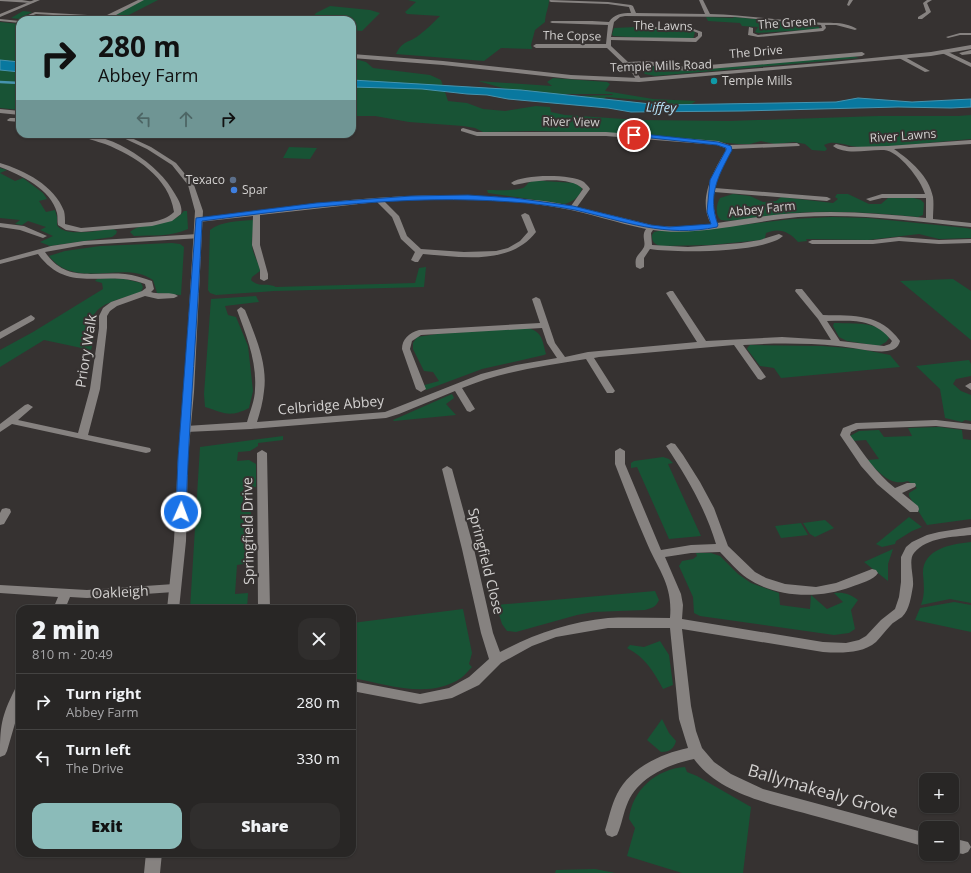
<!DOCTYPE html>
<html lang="en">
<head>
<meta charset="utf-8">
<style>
	body { margin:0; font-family:"Open Sans",sans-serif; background:#302e2d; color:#f1f3f6; height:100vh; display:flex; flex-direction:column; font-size:15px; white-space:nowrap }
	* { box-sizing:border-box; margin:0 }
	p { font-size:13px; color:#a5a5a7 }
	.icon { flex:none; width:22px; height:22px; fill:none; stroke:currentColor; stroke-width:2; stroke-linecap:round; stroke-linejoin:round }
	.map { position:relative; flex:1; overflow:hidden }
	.side { position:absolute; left:16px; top:605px; width:340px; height:252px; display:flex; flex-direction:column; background:#282625; border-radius:12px; box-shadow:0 1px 3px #0004,0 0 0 1px #444342 }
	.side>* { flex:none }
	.hud { position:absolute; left:16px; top:16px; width:340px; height:122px; border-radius:12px; box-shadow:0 1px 3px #0004,0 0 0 1px #444342; background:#8bbbb9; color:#111; overflow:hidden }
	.tools { position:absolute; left:919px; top:773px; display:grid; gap:8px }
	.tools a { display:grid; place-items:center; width:40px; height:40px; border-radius:8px; background:#282625; box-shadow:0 1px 3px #0004,0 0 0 1px #444342; font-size:20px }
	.pin { position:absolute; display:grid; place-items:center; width:34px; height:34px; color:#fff; margin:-17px; border:2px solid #fff; border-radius:50%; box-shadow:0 1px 4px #0007 }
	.me { position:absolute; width:44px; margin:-22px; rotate:2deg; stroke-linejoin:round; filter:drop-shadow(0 0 3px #0008) }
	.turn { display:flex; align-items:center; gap:14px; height:84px; padding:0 16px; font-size:18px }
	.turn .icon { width:52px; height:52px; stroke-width:2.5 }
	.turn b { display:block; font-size:28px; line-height:34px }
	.lanes { display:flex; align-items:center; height:38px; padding:0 16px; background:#0003; justify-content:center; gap:20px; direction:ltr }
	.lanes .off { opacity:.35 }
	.round { display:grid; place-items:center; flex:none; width:42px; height:42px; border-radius:12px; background:#302e2d }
	.summary { display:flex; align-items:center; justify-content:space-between; height:68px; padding:0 16px }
	h1 { font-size:24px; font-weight:800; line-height:30px }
	.button { display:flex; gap:8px; margin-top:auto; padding:8px 16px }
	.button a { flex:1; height:46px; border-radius:12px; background:#8bbbb9; color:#111; font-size:16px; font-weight:800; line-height:46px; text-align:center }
	.button a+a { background:#302e2d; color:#f1f3f6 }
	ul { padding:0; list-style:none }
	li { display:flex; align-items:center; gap:12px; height:56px; padding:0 16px; border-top:1px solid #444342 }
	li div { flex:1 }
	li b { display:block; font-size:15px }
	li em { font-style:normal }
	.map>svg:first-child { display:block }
	.green { fill:#185335 }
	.water { fill:#09789f; stroke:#4693ae }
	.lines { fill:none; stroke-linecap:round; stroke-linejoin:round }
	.stream { stroke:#4693ae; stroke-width:2.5 }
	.minor { fill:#868280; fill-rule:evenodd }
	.tertiary { fill:#868280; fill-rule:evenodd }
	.secondary { fill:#868280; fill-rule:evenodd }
	.route { fill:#1a73e8; stroke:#114b97 }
	.culture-dot { fill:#0f9aa8; stroke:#363231; stroke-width:1.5 }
	.service-dot { fill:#5c6f8a; stroke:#363231; stroke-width:1.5 }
	.shop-dot { fill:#3f7fe0; stroke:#363231; stroke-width:1.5 }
	.labels { text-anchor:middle; stroke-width:4; stroke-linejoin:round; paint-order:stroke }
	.far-street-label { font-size:12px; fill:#d3d1d0; stroke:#363231 }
	.far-poi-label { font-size:12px; fill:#d3d1d0; stroke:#363231; text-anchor:start }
	.far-water-label { font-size:13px; font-style:italic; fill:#b6e1f7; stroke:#363231 }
	.street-label { font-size:14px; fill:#d3d1d0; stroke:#363231 }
	.near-street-label { font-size:17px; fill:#d3d1d0; stroke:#363231 }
</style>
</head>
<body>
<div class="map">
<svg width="971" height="873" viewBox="0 0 971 873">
	<rect width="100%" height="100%" fill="#363231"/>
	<!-- green -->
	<path class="green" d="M143,0h15l-39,20h-91l-17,-2 12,-7 9,1 -8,4 8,1 8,-2 48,3h19z
		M408,0h141c0,7 -4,14 -4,22l-10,8 -4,15 1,4 -31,-1 -17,13 -88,-7c6,-13 12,-11 22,-18 8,-6 15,-13 22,-20l-33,-2 -2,-2 11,-10z
		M330,6l40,4 10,3 -18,18 -10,-1v-10h-42l6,-7z
		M706,17l27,1 1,-1 77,8 8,2v2l-61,4 -3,-1 3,-5 -16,-1 -2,-3 -32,-2z
		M0,22l20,2v38l-20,-2z
		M636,27l4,4 15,-3h13l20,1 7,3 -2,7 -10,1 -70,-4 -1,-2 2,-6z
		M852,56l7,2 -204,18 -10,-2 -9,-8 10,-2 39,7z
		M352,58l14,4 7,6 57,7 11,5 7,21 19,2 16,6 22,2 31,-5 14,1 1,5 14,3 74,5 90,1 149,-5h80l13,-1v24c-37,3 -74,8 -111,8 -12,0 -25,-8 -36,-2l3,4 -2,2 -13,-1 -7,-6 -11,-2 -19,2 -14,-3 -11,3h-12l-95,-10 -32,-1 -79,-2 -49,1 -8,-4 -12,-2 -54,-4 -34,-6h-23z
		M0,70l20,2v23h-3l3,1v14l-20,-2z
		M553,78l54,4 3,2 -5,7 48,8 43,2 -6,4h-30l-9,-4 -45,-4 -2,2 -27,-3 35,-1 1,-1h-57l-50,-5 -28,-8 74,5 -5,-4z
		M289,147l28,1 -7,11 -27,-1z
		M0,168l7,2 -7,3 15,8 8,-3 20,15 4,6 -8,2 7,11 9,-2 2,7v8c7,13 42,5 56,4l4,2 -1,3 -4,3 -62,9 -10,-4 13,-6 -13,-6 6,-3 -18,-6 -6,4 -7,-1 5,-4 -20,-2z
		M543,181l32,2 7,5c-2,9 -10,15 -19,16l-75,-11 -1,-3c8,0 28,1 36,-2 4,-2 4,-5 7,-6 4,-2 9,-1 13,-1z
		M733,194l17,2 13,6 13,-1 5,-4 52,6 5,-4 -3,-2 2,-3h11l21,10h12l7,-6 22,-1 11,3 3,3 -1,12 -5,2c-41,-4 -82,-7 -123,-4 -23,1 -52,10 -74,7 -6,-4 -5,-16 -1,-22z
		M184,211h3l1,18c-17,8 -36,6 -54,7l-4,-4c16,-13 40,-3 54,-21z
		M832,217l36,1 98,10 5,1v9l-32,1 -20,-5 -51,6 -62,-1 1,2 -9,1c-8,-10 -19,-15 -32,-9l-1,5 -4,2 -50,5 -50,1c-7,-2 -9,-4 -9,-11l2,-3 5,-1h31l102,-12z
		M254,220c0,9 -3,17 -2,26 1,9 8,19 8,25l-8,6 -1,3c8,8 16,2 25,7l139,-4 4,-15 7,-1 -2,20 -150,4 -58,4 -6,-2 -2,-3 2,-60c11,-9 30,-9 44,-10z
		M172,243l8,1 4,3 -3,48 -24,-2 -4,-13c-29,-21 -77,11 -104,-24l16,-5 35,-5z
		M109,278l16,1 16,4 2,4 -2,5c-14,6 -46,10 -48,27 -1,12 2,19 -2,31l-47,-10 -44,27v-17l33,-18 70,-43 -1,-6 -7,-2 2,-2z
		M953,279l18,12v49l-71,-59z
		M256,296l3,6 -34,4 3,9 8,2 12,29 5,45 -4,17c-20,10 -24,5 -44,-1l-1,-13 7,-95z
		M839,323c17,1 40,-2 50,15l-3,4 -7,4 -32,-5 -8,-4 -6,-11 1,-3z
		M525,328c17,2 17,11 21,26l-2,1 -62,14 -56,21 -5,-4 18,-5 -6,-9 -9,-1 -11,-22v-6l4,-6 20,-3z
		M750,345l72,1 38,3 30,6 10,12 -119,11 -7,-10 -14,-2 -13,-17 1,-2z
		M969,360l2,4v12l-15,3 -3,5 8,7 10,4v26l-6,-1 -3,2 -17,-4 -5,-29 -24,-23z
		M452,394l2,4 -8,6 10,11 -62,6 -1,-1z
		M939,427l23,3 1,9 8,1v79l-44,6 -18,-29v-3l8,-5 -9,-7c-18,6 -29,-9 -41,-21l12,-1 -13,-19 -14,1 -2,-5 9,-5 20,-1 5,7 28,-1 -4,-8z
		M283,436v4l-25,3v3l-8,5 -12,1 -1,9 12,-1 7,4v23l-12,1 -2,23h9l-2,52 -12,2 -2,29 13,-1 -1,16h-57l10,-162z
		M663,457l6,2 4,4 -5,1 33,72 -32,3 -32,-72 -6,1v-5l3,-2z
		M909,517l13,10 -10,4 -16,10 -1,3 -13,3 -6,-3z
		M825,520l9,8 -19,9 -5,-3 -7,-11z
		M801,523l7,12 -27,3 -6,-12z
		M971,542v61l-21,-4 -29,6c4,-10 3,-20 2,-31 -1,-25 28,-30 48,-32z
		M893,549l-5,15v17l-24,-19z
		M696,553h15l9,3 18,18 13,9 28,10 1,12 30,4 1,-14 16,14 16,-7 -9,-9c10,-1 16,1 24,7l-7,10 4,19 -6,4 -15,2 -134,-19 -6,-3 -1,-16 -14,-31 3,-5 11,-2 4,-3z
		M655,591l4,9c-3,7 -7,8 -14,10l-52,2 -16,3 -61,17 -9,-1 -5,-7 -6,-19z
		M954,602l17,3v27l-56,-12 5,-12z
		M463,609l9,44 -3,11 3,3c-3,3 -7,8 -11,11 -33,22 -74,6 -109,0v-55z
		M660,641l9,14 4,30 -10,4c-9,-17 -18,-32 -36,-41l3,-3 14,2z
		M662,719l7,14 7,8c-2,8 -7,11 -15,11l-14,-12z
		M685,767l2,5 10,4 54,31 -8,66h-61l-55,-17 8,-28 -6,-9c3,-29 27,-50 56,-52z
		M595,869l20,4h-60l1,-3z"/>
	<!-- water -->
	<path class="water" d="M0,60l20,2v10l-20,-2z
		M352,80l169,10 139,15 176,-3 22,-4 54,4 59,-3v8l-20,1 -53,-1 -156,4 -111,1 -23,-4 -100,-9 -21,-4 -20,-1 -45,-5 -70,-2z"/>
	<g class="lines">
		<!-- stream -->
		<path class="stream" d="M0,82l20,1"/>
		<!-- minor -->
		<path class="minor" d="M0,0h22l12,2 -2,1 -32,-2z
			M138,0h6l-28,15 -11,3 -69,-4 -8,3 -2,-1 9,-4 70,4z
			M550,0l58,2 23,3 2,1 3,7 69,1 -6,-14h4l7,14c33,1 66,6 99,8 16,2 34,-2 48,7l-2,1 -19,-5h-11l1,3 -3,3 -65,6 -10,-2 1,-8 4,1v5l5,2 64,-7 -1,-3 -86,-8 -110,-1 -5,1 -6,5 -3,15 84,1 3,-2v-3l-10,-4h-49l2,-2h47l14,5v4l-6,6 -85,-2v6l17,16 19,-1 39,6 176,-15 3,2 -3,2 -176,15 -39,-6h-16l11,15 -3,2 -2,-1 -6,-10 -24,-23h-71l-3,-2 3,-2h70l2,-19 -56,-2 -2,-1 2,-1h40l17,1c5,-8 13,-9 22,-9l-2,-6 -21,-3 -57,-2 -2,-1z
			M849,0h4l-4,6 -2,-1z
			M927,0h5l-5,3 4,9 -9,7h-4v-2l8,-5 -3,-9z
			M960,33h11v2h-11l-12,3 -2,-1z
			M971,50v4l-9,1 -3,-2z
			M942,51h4l25,12v4l-29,-14z
			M899,56h4l27,15 -5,1 -26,-14z
			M10,118h10v4l-12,-1 -1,-1z
			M463,128l14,4h129l112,9 11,4 68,-2 3,2 -1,1 -67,3 -13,26 -4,13 112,9 4,2 -4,2 -113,-9v17l3,14c28,-4 55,-9 83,-10 42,-3 84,1 126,5v-20h-44l-12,3 -4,-2 16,-5h43c-4,-14 -26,-43 -41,-44 -15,-1 -38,6 -51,-4l3,-2 13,3 39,-1 83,-6v4l-77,5c17,12 35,27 39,48 1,7 0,15 0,22l38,4v4c-57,-6 -115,-14 -173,-10 -45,4 -101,20 -145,13l-2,3 1,12 36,2 53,-4 19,-3 19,-6 4,2c-18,17 -108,17 -133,13l-6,9v9l-4,2 -4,-2c-2,-12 3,-11 8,-20 2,-6 -3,-11 2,-18 -29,-6 -57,-16 -86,-21 -54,-10 -110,-10 -164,-8l-12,1 15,15 8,20 14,13 43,3 32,-1 12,-3 12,-7 8,-9 -7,-17 4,-2 4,2 7,17c-26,34 -76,25 -113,22l-5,8h-3l-4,-2 4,-8 -14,-13 -9,-22 -15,-15 -117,13v30l8,29v5l-4,2 -4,-2v-9l-8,-25 1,-29 -54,6 -4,-2 4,-2c99,-12 199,-28 300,-21 24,2 48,3 72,9l12,-17c-14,-14 -51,-8 -69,-4l-3,-2c12,-9 60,-9 73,-1 2,2 5,5 6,7l-13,18 79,19 24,1 31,-3c-14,-24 3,-54 15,-74l-1,-2 -8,-3 -111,-9h-129l-16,-5v-2z
			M79,134c34,0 80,30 96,60 3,5 8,13 6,20l-9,7 -20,5 -71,6 -15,-2 -8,-5c-1,-4 0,-8 -1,-12 -6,-24 -36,-38 -57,-46v-4c24,7 55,23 64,48 1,4 1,8 1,13l16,4 71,-6c9,-2 16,-4 22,-10 -5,-35 -39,-56 -69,-68 -8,-3 -20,-5 -26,-10z
			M0,223l24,3 23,10 -4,2 -23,-8 -20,-3z
			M198,234h3v4l-117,7 -39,7c21,31 48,19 80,22 9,1 18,4 27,7l2,8 -3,3c8,3 21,-1 27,4l-4,2 -16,1 -13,-3 -28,10 -7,5 -3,5v12l-7,61 -12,46 62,13 1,2 -1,2 -4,1 -134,-29 -12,8v-8l25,-19 3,-1 5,3 -15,13 60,13 12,-44 9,-61v-12l4,-8 8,-6 31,-11 4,-3 -1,-4c-40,-16 -76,12 -107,-30l-38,10v-4l51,-14 33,-5z
			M899,237l40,3 32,-1v4l-32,1 -40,-3 -26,3h-61l-4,-2 4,-2h61z
			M796,289h6l21,26c32,1 57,-2 77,26 -2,7 -6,9 -13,10 -11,2 -37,-4 -49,-5 -32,-3 -64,-3 -95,-1l23,32 -5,3 -3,-1 -24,-34 -135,12 -5,1 21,33 -2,2h-6l-21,-34c-43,7 -83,12 -124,29l13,21 -5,3 -3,-1 -12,-20 -56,23 -13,4 -135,11 -65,3 -5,-3 5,-3 61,-4c3,-11 8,-22 8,-33 2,-28 -9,-54 -18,-79l4,-3 4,3c10,25 23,54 19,81 -1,11 -4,21 -7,31l128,-10 96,-38 35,-9 41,-7 -10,-15 -5,-15 -121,7 -9,6 -2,8 16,40 -5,3 -5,-3 -14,-40c0,-10 7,-16 17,-19l121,-7 -8,-24 4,-2 4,2 15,44 10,14 23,-5 109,-10 -31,-49 4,-2h3l33,50 76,-4 49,3 -13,-21 -23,-28zM827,321c27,0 46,-3 65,20l-2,3 -6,2 -44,-5z
			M31,315l4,3 -1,2 -34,19v-7z
			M970,383h1v7l-6,-4z
			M936,420l35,4v6l-35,-4 -78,3 -7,3 -1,3c14,19 26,38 45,53l12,-5h8l1,2 -1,2 -13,6 16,13 1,3 -1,3h-8l-33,-28 -16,-18 -21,-31 3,-7 13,-5z
			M671,443l4,1 8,11 17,27 14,26 14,38 27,26 11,6 19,6 31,3 20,-4 36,-14 4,1 2,3c-4,7 -19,11 -27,14 -32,12 -75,11 -104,-9 -10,-7 -18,-17 -27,-26l-29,1 -26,4 16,37 2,11 -1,14 141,23 23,1 13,-3 7,-4 15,-16 14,-11 4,-12 2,-15v-25l5,-10 6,-5 15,-7 12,-3 32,-5v8c-18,2 -44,2 -57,18 -6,7 0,23 -1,33 -2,10 -3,23 -11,31 -4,3 -9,5 -12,9 -5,5 -9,11 -14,16 -14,12 -36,11 -53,10l-141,-23 9,77 5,25 6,17 12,14 17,12 32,15 163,44v14c-33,-9 -66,-19 -100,-28 -42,-12 -105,-22 -132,-60 -25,5 -55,18 -66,43 -5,11 -6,22 -11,33l-5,2 -5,-2 -2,-5c4,-12 6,-24 12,-36 13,-26 43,-40 71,-46l-9,-29 -9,-91h-62l-52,9 -24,9 -31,17 -22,22 -27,13 -32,6 -68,-13v-10l68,13 29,-6 20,-11 20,-18 -8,-26 -19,-84 -20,-80 5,-3 5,3 22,80 19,84 7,19c34,-18 69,-30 108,-34 20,-1 41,0 62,0 3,-34 -12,-48 -24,-77 -11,-25 -21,-51 -31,-77v-13l5,-3 5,3v13l36,86 30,-5 25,-1c-11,-36 -29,-67 -50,-98z
			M262,450l5,3 3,156h-12l-1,-156z
			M6,508l4,1 1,3 -7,12 -4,1v-12l2,-4z
			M174,584l4,1 2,3 -2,3 -4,1 -87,6 -17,-1 -5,12h-12l5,-12 -58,-4v-8l87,5z
			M20,688v18l-13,45 -2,4 -5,2c0,-31 1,-40 15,-68z
			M952,838l16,4 3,5 -3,5 -5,2 -11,-2z"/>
		<!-- tertiary -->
		<path class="tertiary" d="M34,0h6l-40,17v-3z
			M0,19l20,2v2l-20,-2z
			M971,45v4l-40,7 -292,26 -68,-3 -128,-14 -91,-7v-4l91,7 128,14 68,3 193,-16 99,-10z"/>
		<!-- secondary -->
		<path class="secondary" d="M0,109l20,2v4l-20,-2z
			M115,134h8l28,13 25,16 18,22 9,26 -9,181 -6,66 -2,83 -7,68h-12l7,-68 4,-83 6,-66 11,-181 -7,-26 -16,-20 -25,-16z
			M146,853h16l-2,20h-16z"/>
	</g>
	<!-- route -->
	<path class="route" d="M634,133l84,9 13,4 1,4c-14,26 -25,46 -14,75l-1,2c-52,11 -93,-6 -142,-17 -21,-4 -43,-7 -63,-8 -104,-8 -207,6 -310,19 -4,97 -13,194 -16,291l-5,3h-3l-2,-3 2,-54 18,-240 120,-15 95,-7 57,-1 46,3 59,8 78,19 18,2 42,-3 -4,-12 3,-32 16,-30v-2l-9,-3 -85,-9 -1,-1z"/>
	<!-- markers -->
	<circle class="culture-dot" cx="714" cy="81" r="4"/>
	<circle class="service-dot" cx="233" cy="180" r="4"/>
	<circle class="shop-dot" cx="234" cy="190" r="4"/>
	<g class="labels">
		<!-- far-street labels -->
		<g class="far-street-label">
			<text transform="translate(787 23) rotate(-4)" y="4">The Green</text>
			<text transform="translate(663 26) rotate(1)" y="4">The Lawns</text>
			<text transform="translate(572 36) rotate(1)" y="4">The Copse</text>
			<text transform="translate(756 52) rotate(-5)" y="4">The Drive</text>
			<text transform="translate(661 66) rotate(-2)" y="4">Temple Mills Road</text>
			<text transform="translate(571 122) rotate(1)" y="4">River View</text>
			<text transform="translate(903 136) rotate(-4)" y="4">River Lawns</text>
			<text transform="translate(762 209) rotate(-6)" y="4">Abbey Farm</text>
		</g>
		<!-- far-poi labels -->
		<g class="far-poi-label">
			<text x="722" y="85">Temple Mills</text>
			<text x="225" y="184" text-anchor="end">Texaco</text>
			<text x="242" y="194">Spar</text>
		</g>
		<!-- far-water labels -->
		<g class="far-water-label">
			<text transform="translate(661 107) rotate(2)" y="5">Liffey</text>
		</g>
		<!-- street labels -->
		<g class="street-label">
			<text transform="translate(86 351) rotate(-81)" y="5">Priory Walk</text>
			<text transform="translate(331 405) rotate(-5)" y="5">Celbridge Abbey</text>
			<text transform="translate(248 531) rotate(-91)" y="5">Springfield Drive</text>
			<text transform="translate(486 561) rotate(76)" y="5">Springfield Close</text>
			<text transform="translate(120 592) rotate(-3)" y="5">Oakleigh</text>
		</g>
		<!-- near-street labels -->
		<g class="near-street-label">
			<text transform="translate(823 791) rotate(16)" y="6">Ballymakealy Grove</text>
		</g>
	</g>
</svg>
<div class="tools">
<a>+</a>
<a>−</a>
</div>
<div class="pin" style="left:634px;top:135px;background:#d93025"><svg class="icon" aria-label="arrive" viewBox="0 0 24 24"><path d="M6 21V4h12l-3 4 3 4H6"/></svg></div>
<svg class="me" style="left:181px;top:512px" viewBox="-20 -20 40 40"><circle r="17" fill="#1a73e8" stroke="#fff" stroke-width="3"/><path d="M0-11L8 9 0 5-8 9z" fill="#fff"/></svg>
<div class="hud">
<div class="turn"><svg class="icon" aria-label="right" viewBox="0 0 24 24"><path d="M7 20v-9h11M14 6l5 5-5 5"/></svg><div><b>280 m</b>Abbey Farm</div></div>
<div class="lanes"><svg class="icon off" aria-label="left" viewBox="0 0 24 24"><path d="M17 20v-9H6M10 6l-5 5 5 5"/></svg><svg class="icon off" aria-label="ahead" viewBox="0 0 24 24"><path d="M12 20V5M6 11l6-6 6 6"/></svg><svg class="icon" aria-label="right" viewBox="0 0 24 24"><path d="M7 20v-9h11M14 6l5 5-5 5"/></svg></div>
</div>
<section class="side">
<div class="summary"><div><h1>2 min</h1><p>810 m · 20:49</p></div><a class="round"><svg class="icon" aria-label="close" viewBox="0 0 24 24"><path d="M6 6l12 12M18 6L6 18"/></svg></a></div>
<ul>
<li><svg class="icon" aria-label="right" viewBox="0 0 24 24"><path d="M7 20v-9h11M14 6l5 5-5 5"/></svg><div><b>Turn right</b><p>Abbey Farm</p></div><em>280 m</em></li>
<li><svg class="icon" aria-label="left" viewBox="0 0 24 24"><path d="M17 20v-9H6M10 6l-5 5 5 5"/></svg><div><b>Turn left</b><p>The Drive</p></div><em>330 m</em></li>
</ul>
<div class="button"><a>Exit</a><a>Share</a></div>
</section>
</div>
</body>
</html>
